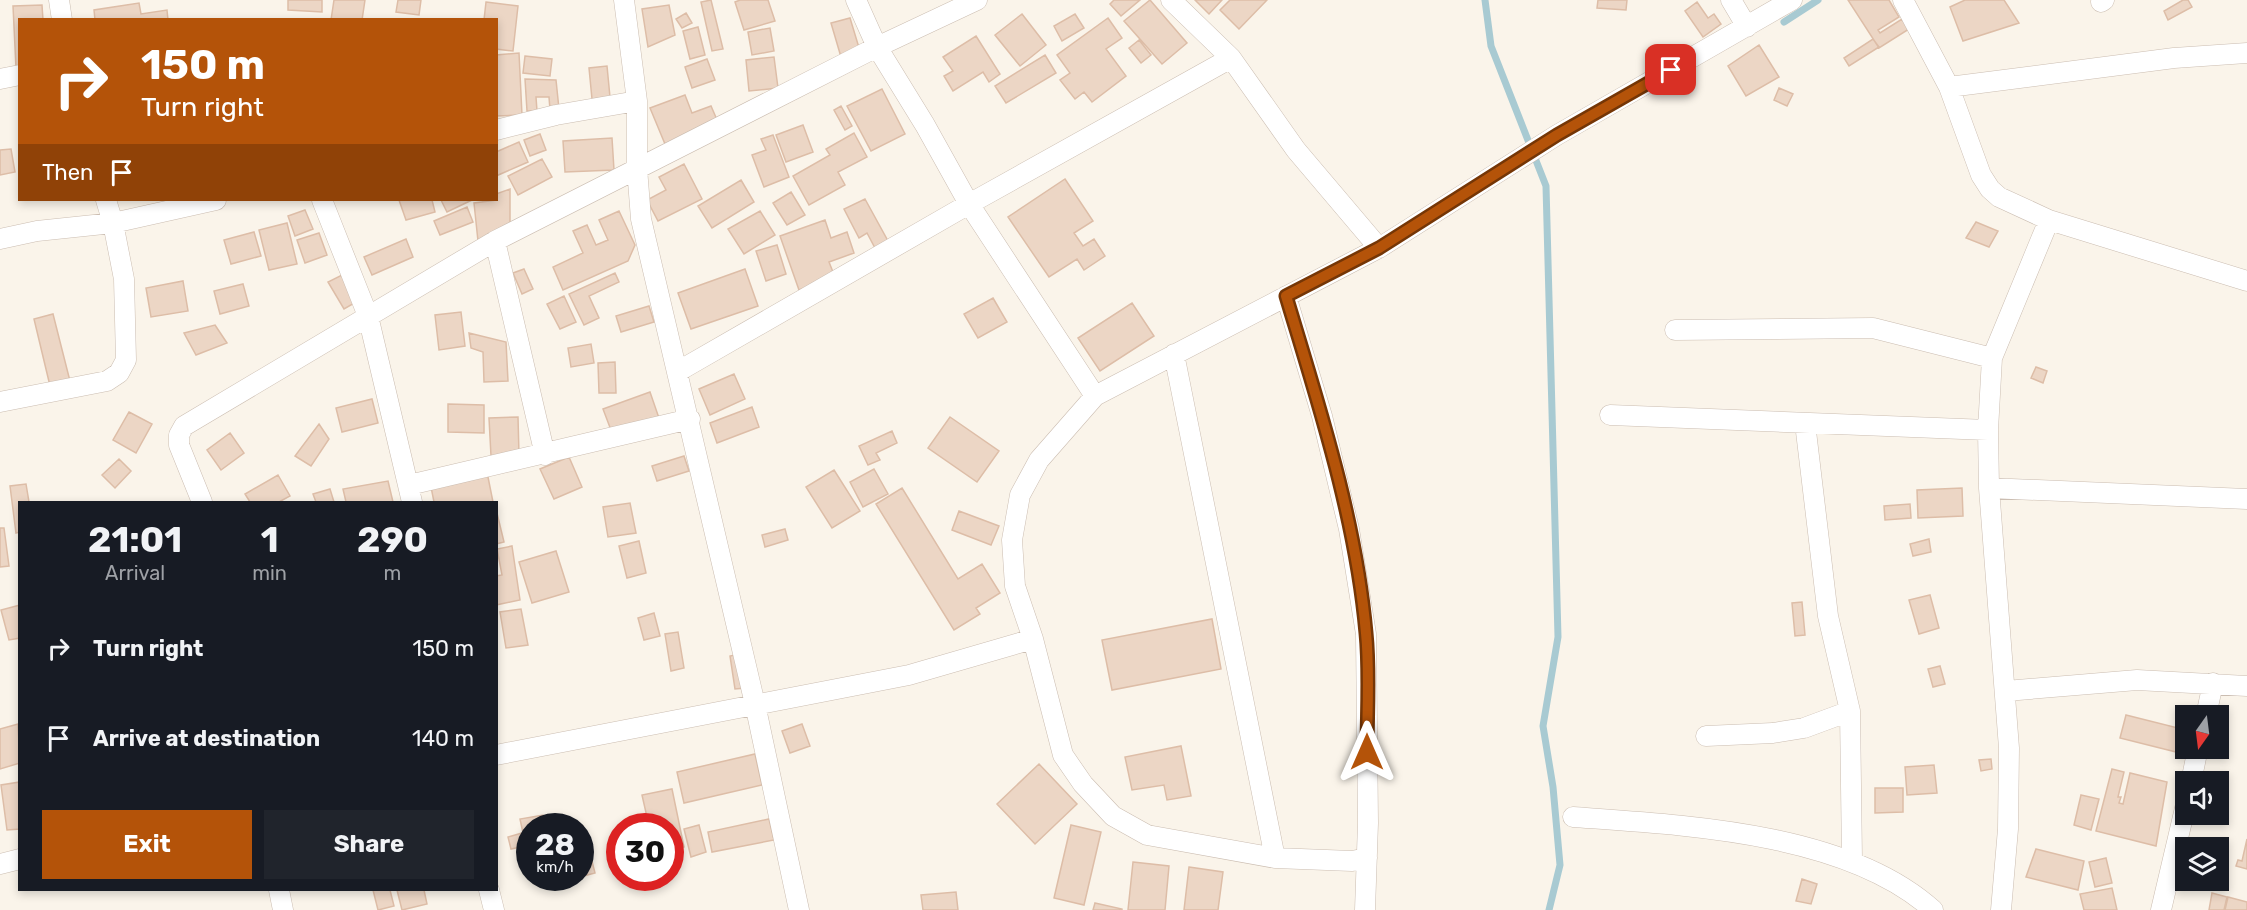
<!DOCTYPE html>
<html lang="en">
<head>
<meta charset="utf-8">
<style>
	body { margin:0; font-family:Rubik,sans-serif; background:#20242c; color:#f1f3f6; height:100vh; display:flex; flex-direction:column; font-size:22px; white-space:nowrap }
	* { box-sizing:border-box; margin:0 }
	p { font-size:20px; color:#9ea1a6 }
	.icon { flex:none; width:33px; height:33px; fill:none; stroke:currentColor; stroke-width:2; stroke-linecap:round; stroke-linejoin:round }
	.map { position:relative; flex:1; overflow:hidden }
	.drawer { position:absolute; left:18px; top:501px; width:480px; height:390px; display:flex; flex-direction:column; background:#171b24; border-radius:0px; box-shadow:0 3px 9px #0003 }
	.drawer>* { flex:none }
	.top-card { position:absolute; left:18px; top:18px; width:480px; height:183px; border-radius:0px; box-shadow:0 3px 9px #0003; background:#b45309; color:#fff; overflow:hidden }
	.needle { width:39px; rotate:194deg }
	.controls { position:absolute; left:2175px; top:705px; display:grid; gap:12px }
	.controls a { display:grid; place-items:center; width:54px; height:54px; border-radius:0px; background:#171b24; box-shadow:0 3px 9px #0003; font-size:30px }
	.speed { position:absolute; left:516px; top:813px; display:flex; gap:12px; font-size:30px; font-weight:700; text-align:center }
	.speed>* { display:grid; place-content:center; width:78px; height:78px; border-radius:50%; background:#171b24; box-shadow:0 3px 9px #0003; line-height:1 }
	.speed small { font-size:15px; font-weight:400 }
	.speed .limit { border:9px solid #d22; background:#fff; color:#111 }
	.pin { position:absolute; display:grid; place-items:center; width:51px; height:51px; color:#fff; margin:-26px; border-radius:12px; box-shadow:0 3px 9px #0006 }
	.me { position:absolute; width:66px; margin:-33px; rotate:0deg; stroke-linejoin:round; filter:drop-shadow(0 0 4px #0008) }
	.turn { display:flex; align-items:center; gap:21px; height:126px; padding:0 24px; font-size:27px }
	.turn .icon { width:78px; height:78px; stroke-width:2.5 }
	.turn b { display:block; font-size:42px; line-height:51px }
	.then { display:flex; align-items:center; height:57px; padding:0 24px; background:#0003; gap:12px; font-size:22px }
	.eta { display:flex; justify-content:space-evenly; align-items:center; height:102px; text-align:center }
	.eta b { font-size:36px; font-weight:700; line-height:42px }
	.action { display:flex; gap:12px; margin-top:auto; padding:12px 24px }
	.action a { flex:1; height:69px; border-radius:0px; background:#b45309; color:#fff; font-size:24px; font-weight:700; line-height:69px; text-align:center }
	.action a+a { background:#20242c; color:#f1f3f6 }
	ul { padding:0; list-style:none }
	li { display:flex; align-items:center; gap:18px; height:90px; padding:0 24px }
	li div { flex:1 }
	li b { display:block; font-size:22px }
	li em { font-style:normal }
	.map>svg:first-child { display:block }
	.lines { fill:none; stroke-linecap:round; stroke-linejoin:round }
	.stream { stroke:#a8cad2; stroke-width:7 }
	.building { fill:#ecd6c5; stroke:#ddbda7; stroke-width:1.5 }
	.minor-casing { stroke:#cbbdb1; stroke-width:21 }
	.minor { stroke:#fff; stroke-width:20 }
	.route-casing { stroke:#753606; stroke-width:15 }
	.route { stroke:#b45309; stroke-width:10 }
</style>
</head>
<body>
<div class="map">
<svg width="2247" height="910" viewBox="0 0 2247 910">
	<rect width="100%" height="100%" fill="#faf4ea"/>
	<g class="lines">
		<!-- stream -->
		<path class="stream" d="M1485,0l6,46 55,140 12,451 -15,89 10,61 7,78 -11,45
			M1784,22l34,-22"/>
	</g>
	<!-- building -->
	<path class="building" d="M288,0h34v12l-34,-2z
		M334,0h31l-3,20h-31z
		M398,0h23l-2,15 -23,-3z
		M711,0l12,49 -11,2 -11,-49z
		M740,0h28l7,21 -31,9 -9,-28z
		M1114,0h26l-19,16 -11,-12z
		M1150,0l37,43 -25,21 -38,-43z
		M1195,0h27l-13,14z
		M1230,0h37l-28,29 -19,-19z
		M1598,0h29l-1,10 -29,-2z
		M1848,0h41l10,17 -21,13 2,3 22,-14 7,10 -30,19z
		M1965,0h39l15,23 -56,18 -13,-34z
		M2183,0h5l4,7 -24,13 -4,-9z
		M486,2l32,4 -5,45 -17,-2v-29h-12z
		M1697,2l11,16 6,-4 7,10 -18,13 -18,-26z
		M139,3l2,11 26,-4 1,10h-73l-1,-10z
		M42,5l1,15h-23v48h-4l-3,-62z
		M669,5l6,30 -27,12 -6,-38z
		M686,13l6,10 -10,5 -6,-9z
		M1022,14l24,31 -26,21 -25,-31z
		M1075,14l9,14 -22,13 -8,-15z
		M850,18l10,33 -19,6 -10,-34z
		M1108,18l14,20 -16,11 20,27 -34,26 -8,-10 -9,7 -15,-19 10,-7 -13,-18z
		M698,27l7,28 -15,4 -7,-28z
		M770,28l4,23 -22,4 -4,-23z
		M976,36l24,38 -11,8 -6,-10 -30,19 -9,-15 9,-5 -10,-14z
		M1873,39l6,8 -30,19 -5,-8z
		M1139,40l12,15 -10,8 -12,-15z
		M1759,45l20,32 -33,19 -18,-30z
		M519,53l3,62 -26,1v-61z
		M1045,55l11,18 -50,30 -11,-17z
		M525,56l27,3 -2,17 -27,-3z
		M774,57l4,31 -29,3 -3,-31z
		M707,59l8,21 -23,8 -7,-21z
		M607,66l3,31 -18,2 -3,-31z
		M525,79l31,1 3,29 -9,1 -1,-13h-13l1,14h-10z
		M1779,88l14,6 -6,12 -13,-6z
		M882,89l23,45 -34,17 -24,-45z
		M685,95l7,18 19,-7 7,16 -53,22 -15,-36z
		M841,106l11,20 -7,4 -11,-20z
		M803,125l10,27 -27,10 -10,-27z
		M854,133l13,24 -29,15 7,13 -36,20 -16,-29 37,-21 -4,-6z
		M540,134l6,16 -16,6 -6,-16z
		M773,135l16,42 -25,10 -12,-32 14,-5 -5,-11z
		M612,138l2,32 -49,2 -2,-31z
		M519,142l9,20 -32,14v-24z
		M11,149l4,23 -15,3v-25z
		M542,159l10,18 -34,18 -10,-19z
		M684,164l18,35 -44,22 -11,-21 19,-10 -7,-13z
		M1065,179l28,42 -19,12 9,13 11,-7 11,17 -21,14 -7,-11 -28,18 -41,-60z
		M741,180l13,22 -42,26 -14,-22z
		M510,189v38l-32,14 -4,-38 22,-3v-6z
		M791,192l14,23 -18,10 -14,-22z
		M865,199l23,42 -13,7 -8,-15 -8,5 -15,-29z
		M399,200h33l3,12 -29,8z
		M441,200h31l-25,12z
		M467,207l6,15 -33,13 -6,-14z
		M305,210l8,19 -18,7 -7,-20z
		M619,211l16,34 -7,16 -65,29 -10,-23 30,-14 -10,-22 14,-6 9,20 12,-5 -9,-20z
		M760,211l15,24 -31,19 -16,-25z
		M825,220l6,18 16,-6 7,21 -25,9 6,15 -36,13 -19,-54z
		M1976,222l22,9 -9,16 -23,-9z
		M287,223l10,41 -28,6 -10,-40z
		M254,232l7,24 -30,8 -7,-24z
		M319,233l8,22 -22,8 -8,-23z
		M406,239l7,18 -41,18 -8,-18z
		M777,245l9,29 -20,7 -10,-30z
		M524,269l9,20 -11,5 -9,-21z
		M745,269l13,37 -67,23 -13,-36z
		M348,272l10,29 -14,8 -16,-27z
		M615,273l4,9 -30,14 10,22 -15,7 -15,-31z
		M183,281l5,30 -37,6 -5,-29z
		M243,284l6,22 -29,8 -6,-23z
		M564,296l12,26 -16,7 -13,-25z
		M993,298l14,24 -29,16 -14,-24z
		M1132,303l22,33 -54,35 -22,-33z
		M649,306l5,16 -33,10 -5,-16z
		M461,312l4,34 -26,4 -4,-35z
		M53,314l18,71 -20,5 -17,-71z
		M215,325l12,18 -31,12 -12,-22z
		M469,333l37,9 2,39 -24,1 -1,-30 -12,-4z
		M591,344l3,19 -23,4 -3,-19z
		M615,362l1,31h-17l-1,-30z
		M2036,367l11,4 -4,12 -12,-5z
		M734,374l11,25 -35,16 -11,-26z
		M650,392l10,29 -46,17 -11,-29z
		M372,399l6,24 -36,9 -6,-24z
		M448,404l36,1v28l-36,-1z
		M752,407l7,20 -42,16 -7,-20z
		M129,412l23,12 -16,29 -23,-13z
		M518,417l1,38 -28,1 -2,-38z
		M950,417l49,34 -22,31 -49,-34z
		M319,424l10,15 -18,27 -16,-10z
		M892,431l5,12 -21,10 4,7 -12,5 -9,-19z
		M230,433l14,20 -23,17 -14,-20z
		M684,456l5,15 -32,10 -5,-15z
		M569,457l13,30 -28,12 -14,-30z
		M119,459l12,12 -16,17 -13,-13z
		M874,469l14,25 -25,13 -13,-25z
		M834,470l26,41 -28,17 -26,-41z
		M487,472l6,30h-59l-4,-20z
		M278,475l12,21 -11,6h-29l-5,-8z
		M388,481l5,21h-47l-3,-13z
		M26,484l3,18h-9v30l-4,1 -6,-47z
		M902,488l56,91 24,-15 18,29 -24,15 4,6 -26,16 -78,-126z
		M1962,488l1,28 -45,2 -1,-28z
		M330,489l4,13h-18l-3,-8z
		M630,503l6,30 -28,4 -5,-30z
		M1910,504l1,14 -26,2 -1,-14z
		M496,509l8,33 -8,2z
		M959,511l40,15 -8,19 -39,-15z
		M0,528h4l5,38 -9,1z
		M785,529l3,11 -23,7 -3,-12z
		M1929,539l2,13 -18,4 -3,-12z
		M639,541l7,32 -19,5 -8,-32z
		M512,546l8,54 -24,5v-29l6,-1 -5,-26z
		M556,551l13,41 -37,11 -13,-41z
		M1930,595l9,33 -20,6 -10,-34z
		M1802,602l3,33 -10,1 -3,-33z
		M20,605v33l-11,2 -8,-30z
		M521,609l7,36 -22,3 -6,-36z
		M654,613l6,23 -16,4 -6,-22z
		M1212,619l9,50 -109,21 -10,-50z
		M678,632l6,36 -13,3 -6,-37z
		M740,654l5,34 -10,1 -5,-33z
		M1940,666l5,18 -12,3 -5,-18z
		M2126,715l60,15 -2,24 -64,-16z
		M18,724l2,39 -20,6v-40z
		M802,724l8,22 -20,7 -8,-22z
		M1181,746l10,50 -24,4 -3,-15 -32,5 -7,-33z
		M755,754l7,31 -78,18 -7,-31z
		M1991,759l1,10 -11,2 -2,-11z
		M1039,764l38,40 -42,40 -38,-40z
		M1934,765l3,28 -30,2 -2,-28z
		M2112,769l12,3 -6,25h3l-2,6 4,1 7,-31 37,9 -11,64 -60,-15z
		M20,782v47l-13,1 -6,-45z
		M1875,788h28v24l-28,1z
		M672,789l12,58 -14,3v-24h-21l-7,-31z
		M2081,795l18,4 -8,31 -17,-5z
		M543,815l2,11h-15v6l-7,1 -3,-14z
		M769,819l5,21 -62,12 -4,-20z
		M699,825l7,27 -15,5 -7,-28z
		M1071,825l30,7 -17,73 -30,-7z
		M583,826l12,47 -15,4v-50z
		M522,833l3,13 -14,3 -3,-12z
		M2247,839v30l-11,-3 2,-6 4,1z
		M2036,849l48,12 -6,29 -52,-13z
		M2106,858l6,25 -17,4 -6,-25z
		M1133,862l36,4 -4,44h-37z
		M1189,867l34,5 -5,38h-34z
		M543,878h33l-31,7z
		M1802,879l15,5 -6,20 -15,-3z
		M2112,888l5,22h-33l-4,-16z
		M373,890h17l4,16 -16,4z
		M397,890h27l3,14 -25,6z
		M956,892l2,18h-35l-2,-15z
		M2212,893l15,4 -3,13h-15z
		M2228,897l19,5v8h-22z
		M1095,903l27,6v1h-29z"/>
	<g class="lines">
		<defs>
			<path id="minor" d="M59,0l3,20
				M624,0l13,101v67l4,51 114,485 44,206
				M856,0l21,47 48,78 44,79 126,192
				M1171,0l60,58 65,92 83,98
				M1731,0l16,27
				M1903,0l46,87 32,88 9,14 9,8 50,23 198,61
				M2101,2l3,-2
				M0,79l20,-4
				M1949,87l225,-29 73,-5
				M496,130l60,-15 81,-14
				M322,200l46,116 44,186
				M0,239l37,-8 76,-8 103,-23
				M495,241l50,214
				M1286,296l36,120 27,113 17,105 2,189 -3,87
				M1675,330l198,-2 119,30
				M1174,354l101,504
				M677,372l292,-168 262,-146
				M0,402l107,-21 12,-8 7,-13 -2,-81 -11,-56 -7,-23
				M1610,415l378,15
				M1805,423l23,193 22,95 2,149
				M409,485l281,-66
				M1989,488l258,11
				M202,502l-23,-57v-10l5,-9 311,-185 382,-194 100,-47
				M2006,691l131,-11 110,6
				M2206,716l7,-33
				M1706,736l67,-3 31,-5 46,-17
				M496,755l413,-80 124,-36
				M2191,782l7,-34
				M1573,817c111,8 274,15 360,93
				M1367,858l-15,3 -77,-3 -128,-23 -34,-19 -30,-32 -20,-29 -30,-116 -18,-53 -3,-46 8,-45 19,-35 56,-64 284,-148 178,-113 235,-135
				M0,864l20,-5
				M279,890l4,20
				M489,890l5,20
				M2001,910l7,-81 1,-81 -20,-260 -1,-58 4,-72 57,-138
				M2161,910l25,-106"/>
		</defs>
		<!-- minor casing -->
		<use href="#minor" class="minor-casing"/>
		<!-- minor -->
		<use href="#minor" class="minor"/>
	</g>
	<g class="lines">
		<defs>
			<path id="route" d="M1367,752c0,-39 3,-80 -1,-119 -10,-114 -47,-227 -80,-337l93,-48 178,-113 114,-65"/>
		</defs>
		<!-- route casing -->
		<use href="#route" class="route-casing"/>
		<!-- route -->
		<use href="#route" class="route"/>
	</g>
</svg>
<div class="controls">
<a><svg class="needle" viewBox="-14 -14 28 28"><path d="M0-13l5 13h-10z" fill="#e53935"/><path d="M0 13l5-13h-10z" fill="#9ea1a6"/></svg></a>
<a><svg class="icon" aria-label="sound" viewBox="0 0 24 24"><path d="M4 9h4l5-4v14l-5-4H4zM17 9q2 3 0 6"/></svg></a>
<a><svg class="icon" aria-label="layers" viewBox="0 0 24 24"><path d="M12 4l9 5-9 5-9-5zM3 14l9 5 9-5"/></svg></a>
</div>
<div class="speed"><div>28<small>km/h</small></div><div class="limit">30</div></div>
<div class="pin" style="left:1671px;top:70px;background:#d93025"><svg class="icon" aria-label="arrive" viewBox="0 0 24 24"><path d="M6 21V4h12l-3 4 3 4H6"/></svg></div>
<svg class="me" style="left:1367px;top:752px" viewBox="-20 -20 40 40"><path d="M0-17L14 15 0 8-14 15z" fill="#b45309" stroke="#fff" stroke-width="4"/></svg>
<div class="top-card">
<div class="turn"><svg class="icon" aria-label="right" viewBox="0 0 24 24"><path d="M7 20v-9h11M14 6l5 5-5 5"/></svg><div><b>150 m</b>Turn right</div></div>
<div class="then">Then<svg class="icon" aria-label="arrive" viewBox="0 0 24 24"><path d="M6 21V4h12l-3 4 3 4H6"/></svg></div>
</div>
<section class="drawer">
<div class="eta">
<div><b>21:01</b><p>Arrival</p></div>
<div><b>1</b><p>min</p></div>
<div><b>290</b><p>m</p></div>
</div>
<ul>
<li><svg class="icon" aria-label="right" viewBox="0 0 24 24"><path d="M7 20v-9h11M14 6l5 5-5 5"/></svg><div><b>Turn right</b></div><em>150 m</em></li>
<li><svg class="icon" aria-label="arrive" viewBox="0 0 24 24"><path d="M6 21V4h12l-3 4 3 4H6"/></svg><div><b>Arrive at destination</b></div><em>140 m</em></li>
</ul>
<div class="action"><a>Exit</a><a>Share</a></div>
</section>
</div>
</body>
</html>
